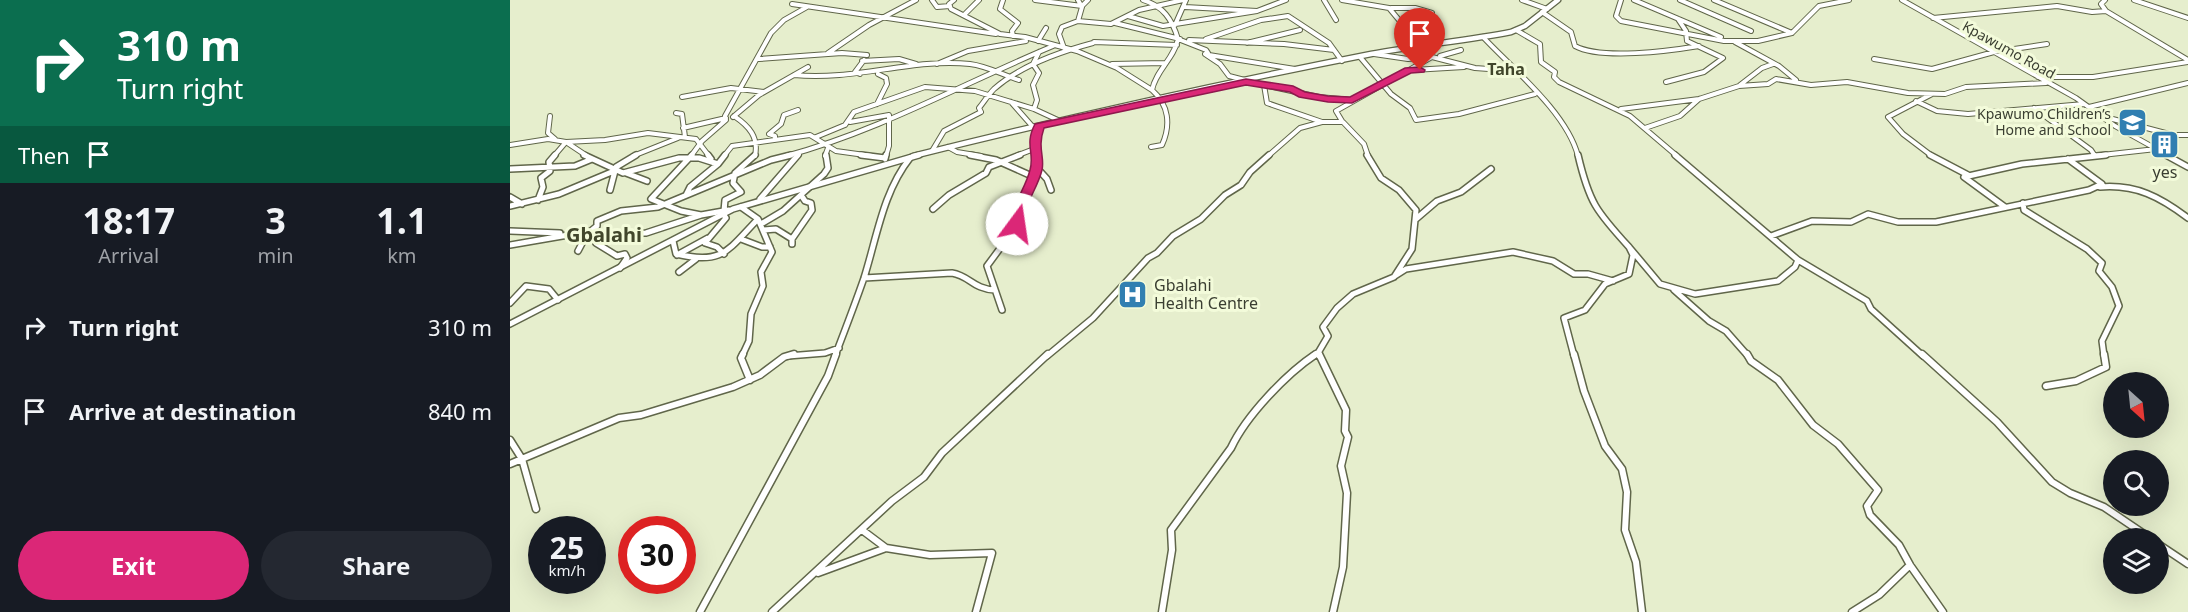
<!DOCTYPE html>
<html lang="en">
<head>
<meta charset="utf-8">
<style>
	body { margin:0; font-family:"Noto Sans",sans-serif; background:#242831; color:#f1f3f6; height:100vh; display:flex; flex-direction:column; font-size:22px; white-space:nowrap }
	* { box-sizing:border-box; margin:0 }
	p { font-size:20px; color:#9ea1a6 }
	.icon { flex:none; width:33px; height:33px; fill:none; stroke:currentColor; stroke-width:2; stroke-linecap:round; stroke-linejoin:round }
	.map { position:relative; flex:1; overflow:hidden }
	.side { display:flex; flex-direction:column; background:#171b24; width:510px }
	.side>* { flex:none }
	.banner { background:#0b6e4f; color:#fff; overflow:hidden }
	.needle { width:39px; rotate:153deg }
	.controls { position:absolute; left:1593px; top:372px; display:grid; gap:12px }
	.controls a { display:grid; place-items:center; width:66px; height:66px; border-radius:50%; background:#171b24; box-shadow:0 6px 24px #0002; font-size:30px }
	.speed { position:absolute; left:18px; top:516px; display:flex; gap:12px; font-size:30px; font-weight:700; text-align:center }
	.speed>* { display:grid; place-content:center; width:78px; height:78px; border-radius:50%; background:#171b24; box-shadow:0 6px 24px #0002; line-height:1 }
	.speed small { font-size:15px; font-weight:400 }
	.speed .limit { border:9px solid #d22; background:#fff; color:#111 }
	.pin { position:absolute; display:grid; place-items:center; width:51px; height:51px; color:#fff; margin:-62px -26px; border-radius:50% 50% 50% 0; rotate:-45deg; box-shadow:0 0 6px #0007 }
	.pin .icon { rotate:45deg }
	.me { position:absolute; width:66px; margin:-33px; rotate:14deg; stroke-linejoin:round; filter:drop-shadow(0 0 4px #0008) }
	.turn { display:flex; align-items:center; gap:21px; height:126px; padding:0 18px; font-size:27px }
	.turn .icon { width:78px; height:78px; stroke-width:2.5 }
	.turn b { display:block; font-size:42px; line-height:51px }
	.then { display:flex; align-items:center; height:57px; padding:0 18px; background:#0003; gap:12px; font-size:22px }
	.eta { display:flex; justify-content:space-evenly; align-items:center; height:102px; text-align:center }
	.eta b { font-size:36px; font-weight:700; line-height:42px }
	.primary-button { display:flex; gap:12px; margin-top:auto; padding:12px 18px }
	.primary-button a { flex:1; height:69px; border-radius:36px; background:#db2777; color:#fff; font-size:24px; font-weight:700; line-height:69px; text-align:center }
	.primary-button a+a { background:#242831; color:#f1f3f6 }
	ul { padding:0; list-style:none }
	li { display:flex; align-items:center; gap:18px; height:84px; padding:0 18px }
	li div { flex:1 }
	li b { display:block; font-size:22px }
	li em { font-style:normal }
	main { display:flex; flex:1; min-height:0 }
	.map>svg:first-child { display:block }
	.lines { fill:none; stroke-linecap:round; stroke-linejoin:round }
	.minor-far2-casing { stroke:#60664a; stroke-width:6 }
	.minor-far1-casing { stroke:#60664a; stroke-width:8 }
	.minor-casing { stroke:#60664a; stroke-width:9 }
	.tertiary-far1-casing { stroke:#60664a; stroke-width:7 }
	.tertiary-casing { stroke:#60664a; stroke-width:8 }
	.minor-far2 { stroke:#fff; stroke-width:4 }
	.minor-far1 { stroke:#fff; stroke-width:5 }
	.minor { stroke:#fff; stroke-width:6 }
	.tertiary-far1 { stroke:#fff; stroke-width:4.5 }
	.tertiary { stroke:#fff; stroke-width:5 }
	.route { fill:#db2777; stroke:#8e194d; stroke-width:1.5 }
	.labels { text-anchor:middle; stroke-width:6; stroke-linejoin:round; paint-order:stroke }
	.far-street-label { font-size:14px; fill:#3b3f32; stroke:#f3fbda }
	.far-poi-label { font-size:14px; fill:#3b3f32; stroke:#f3fbda; text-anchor:end }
	.far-quarter-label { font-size:16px; font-weight:bold; fill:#41462b; stroke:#f3fbda }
	.poi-label { font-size:16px; fill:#3b3f32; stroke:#f3fbda }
	.quarter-label { font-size:20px; font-weight:bold; fill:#41462b; stroke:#f3fbda }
</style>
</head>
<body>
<main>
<section class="side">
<div class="banner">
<div class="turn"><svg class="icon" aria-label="right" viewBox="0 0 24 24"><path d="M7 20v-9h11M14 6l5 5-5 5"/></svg><div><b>310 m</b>Turn right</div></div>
<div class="then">Then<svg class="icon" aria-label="arrive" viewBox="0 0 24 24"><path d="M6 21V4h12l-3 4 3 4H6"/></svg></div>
</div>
<div class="eta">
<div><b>18:17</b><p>Arrival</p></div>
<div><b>3</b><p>min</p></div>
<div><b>1.1</b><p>km</p></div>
</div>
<ul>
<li><svg class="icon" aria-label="right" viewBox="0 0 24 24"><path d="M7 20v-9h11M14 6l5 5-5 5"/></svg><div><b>Turn right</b></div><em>310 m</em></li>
<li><svg class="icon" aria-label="arrive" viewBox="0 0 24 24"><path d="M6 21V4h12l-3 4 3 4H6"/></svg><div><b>Arrive at destination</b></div><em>840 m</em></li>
</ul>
<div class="primary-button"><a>Exit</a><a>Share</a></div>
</section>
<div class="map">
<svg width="1678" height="612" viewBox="0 0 1678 612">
	<rect width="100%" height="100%" fill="#e6eecd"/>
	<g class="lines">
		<defs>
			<path id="minor-far2" d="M422,0l5,7 13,-1
				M444,0l-5,4 2,5 49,25 25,3 52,14 40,17 35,22
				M493,0l-3,9 18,14 -6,8 1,5
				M525,0l47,6 6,-6
				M633,0c20,6 29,19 35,39l28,11 2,3 -3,1 15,10 9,12 35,9 3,18 55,19h21l21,22 4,12
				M814,0l12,20
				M832,0l47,8 15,18 9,4
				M1012,0l25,9
				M1111,0l-5,16 5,5 103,20h34l34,-8 27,-27 30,-6
				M1124,0l87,37
				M1170,0l71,31
				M1204,0l78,33
				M1392,0l174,98 39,28 54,30
				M1595,0l-4,4 5,7 82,49
				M1624,0l54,18
				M282,4l204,30
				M675,7l72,4 29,-11
				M881,8h24l17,5
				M1032,12l29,20 4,14c26,14 94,5 124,0
				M454,15l15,-15
				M618,16l35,10 94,-15
				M1423,18l124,-12 35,6 14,-1
				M568,21l33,3 28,-14 44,-10
				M605,23l65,16
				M665,25l11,-25
				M1006,30l24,14 1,18 14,10 -1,5 5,5 71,34 47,40
				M973,37c30,32 84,76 95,119
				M696,39l55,-19 27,-4 41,27 13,18
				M679,40l95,4 50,6
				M528,41l8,-13
				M584,42l83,3
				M1225,42l44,24 17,14
				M737,43l53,-13
				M909,47l9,12
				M554,48l-5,-14 3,-7 16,-6 4,-14 -4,-7
				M529,52l-6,12 6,9 -6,12 4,15 -3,9 26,12
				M318,53l41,-28 47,-25
				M864,54l34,5 19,-2
				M699,55l86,14
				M930,56l21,-6
				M850,57l31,37 19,14 6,12 43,-6 76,-20
				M249,59l83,-6 25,2
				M1364,59l58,10 62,-17 53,-8
				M352,61l37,-2 17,5
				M427,64l31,-13 58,-10
				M602,64l53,-1
				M903,70l51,-3
				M350,74l-5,-2 9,-12
				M284,75c61,6 118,-17 176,-11 17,2 33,11 49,16
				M1528,77h55l95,-15
				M1156,82l38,-10 19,-14 -36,-17 -1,-10 -8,-12
				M754,85l55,12 33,3
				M1230,85l22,-17 11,-4
				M1422,94l-44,23 15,17 29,22
				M172,97l49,-9 33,4
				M1406,101l21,10 31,3 116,-10
				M501,102l22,25
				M367,104l10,-20 -1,-6 -8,-4
				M1579,107l99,-24
				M1524,108l57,42 4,6
				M1111,109l78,-10 40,-13 29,-2 8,-5 35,6 36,-3 61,11 37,1 21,-7 80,-4
				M166,113l6,1 3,23
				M40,116l-2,17 7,6
				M224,116c15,10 25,21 21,40
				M223,117l26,-22 49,-28
				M1595,117l68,18h15
				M832,121l-6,-10 96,-54 43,11 41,3
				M340,122l39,-7v31l-3,10
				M173,128l43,-10
				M1135,128l35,-12 19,-17
				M306,137l29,-12 9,-13 71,-25 50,4 59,18
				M265,139v-3l-6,-2 12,-10 3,-9 14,-5
				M0,145l38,-6 18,3 39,-2 43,-7 48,6 13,17
				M438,147l9,5 24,4
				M641,147l11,-2c9,-20 7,-40 -10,-55 4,-20 22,-31 26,-51
				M422,151l12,-20 37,-19 -2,-4c5,-6 9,-13 15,-19 27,-24 65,-37 99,-46
				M44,156l12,-14 21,14
				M123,156l45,-18
				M181,156l11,-15 24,-21 -1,-4 46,-83 13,-13 23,-13
				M214,156l8,-10 78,-11 26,16 36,5
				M276,156c93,-25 178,-73 267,-110
				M287,156l2,-2
				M315,156l3,-8
				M506,156l18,-7
				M525,156l-2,-14 6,-16
				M758,156l32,-28 22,-6
				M1583,156l63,-7"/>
			<path id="minor-far1" d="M74,155l39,18 56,-15h20l19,6 -28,23 -4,8
				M182,155l-41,44 30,12 20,4
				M198,155l3,4
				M351,155l24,3
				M460,155l26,5 38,17
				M1068,155c11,47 18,56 51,92
				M1165,155l123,105 69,41 4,8 52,47
				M1420,155l38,20
				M1656,155l22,12
				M375,159l1,-4
				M208,164l7,-9
				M527,168l10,11 4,11
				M0,169l65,-3 17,-7
				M116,173l21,8
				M1590,187c36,-3 60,10 88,31
				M100,190l6,-23 20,-12
				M0,197l12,7
				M250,199l38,-44
				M28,200l5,-13 -2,-9 9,-7 -1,-9 6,-7
				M1513,203l1,7 63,39 15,14 -3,8 13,16 7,19 -17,35 2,15
				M0,206l49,-12 55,-23
				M231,207l17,12 14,33 -11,20 2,14 -12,28 -2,27 -7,15
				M1495,207l-41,-30 58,-13 84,-9
				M423,209l16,-14 37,-22 3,-6 31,-12
				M214,211l1,-11 16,-8 -8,-9 2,-10 20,-18
				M213,214l3,4 -21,25 12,4 7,7
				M906,219l21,-18 24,-9 30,-23
				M251,224l22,-13 41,-37 4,-6 -2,-13
				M254,230l12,-1 16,10
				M0,231l50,2
				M1261,236l41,-15 39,1 17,-8 30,8h38l153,-32 13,-6 -34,-25
				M231,239l21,8h8
				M163,241l3,13c47,11 51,-3 82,-35
				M86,243l21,13 8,-2 2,4 -7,10
				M282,244v-5l20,-29 -1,-7 -6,-2 -4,-6
				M0,245l64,-11 72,-1 55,-18 28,-5
				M68,251l9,-17 10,-8v-5l24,-10 37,-4 113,-47 20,-5
				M167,255l31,-17
				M169,272l17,-13
				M885,276l11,-7 107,-17 40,9 21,13h14l25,7
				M354,278l88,-5c18,3 21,16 43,17
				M1164,290l35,31 17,10 22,25
				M0,303l16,-17 23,3 9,11
				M492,310l-15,-44 31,-42v-14l19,-42 -2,-13
				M278,356l37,-3 14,-5
				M325,356c10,-26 20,-52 29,-78 13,-41 19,-86 46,-120
				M537,356l46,-38 55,-60 9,-5 16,-17 28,-17 24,-24 16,-10 9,-13 19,-17
				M803,356l5,-3
				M809,356l-1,-3 10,-17 -5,-9 14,-19 16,-14 41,-17 18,-28 4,-39 -17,-20 -18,-12 -14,-23
				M1064,356l-10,-38 21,-8 20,-26 24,-10 4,-19 -4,-8 31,37 35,10 83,-13 17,-14 3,-7"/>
			<path id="minor" d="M233,354l-2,4 9,22
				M809,354l27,56 -1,21 3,6 -7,29 6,27 -4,74 -10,45
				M1064,354l10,37 21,55 17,23 5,23 -2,38 11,32 6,50
				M1237,354l4,7 27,19 35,45 25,19 40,46 -11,16 3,9 29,30 11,20 -31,30 -27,17
				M1412,354l75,68 55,60 18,11 34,14 46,31
				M1536,386l30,-5 30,-14 -2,-13
				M0,440l12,19 14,50
				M0,464l109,-46 22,-3 92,-28 27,-12 24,-18 10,-3
				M352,530l24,18
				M1648,544l30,20
				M1400,565l33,47
				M308,573l68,-25 44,7 62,-2 -16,59
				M190,612l128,-236 8,-22
				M262,612l120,-111 32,-24 18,-24 106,-99
				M652,612l10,-62 -1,-20 60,-82c15,-32 55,-74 85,-94"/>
			<path id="tertiary-far1" d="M403,156c152,-38 305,-72 458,-102 47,-9 94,-13 140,-22l14,-6 33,-26"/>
			<path id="tertiary" d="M0,324l223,-115 186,-54"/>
		</defs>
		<!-- minor-far2 casing -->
		<use href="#minor-far2" class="minor-far2-casing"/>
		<!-- minor-far1 casing -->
		<use href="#minor-far1" class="minor-far1-casing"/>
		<!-- minor casing -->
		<use href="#minor" class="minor-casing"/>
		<!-- tertiary-far1 casing -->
		<use href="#tertiary-far1" class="tertiary-far1-casing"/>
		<!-- tertiary casing -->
		<use href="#tertiary" class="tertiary-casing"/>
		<!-- minor-far2 -->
		<use href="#minor-far2" class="minor-far2"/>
		<!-- minor-far1 -->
		<use href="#minor-far1" class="minor-far1"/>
		<!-- minor -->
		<use href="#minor" class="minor"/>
		<!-- tertiary-far1 -->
		<use href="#tertiary-far1" class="tertiary-far1"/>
		<!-- tertiary -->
		<use href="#tertiary" class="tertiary"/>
	</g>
	<!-- route -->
	<path class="route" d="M910,67l5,3 -1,2 -13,1 -59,30 -24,-1 -29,-5 -9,-5 -44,-7 -202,43c-7,20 1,29 -2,42 -5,20 -18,33 -18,54l-7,4 -6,-4c1,-21 14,-34 19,-54 5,-17 -6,-25 5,-46l211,-45 47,7 12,6 23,4 22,1 55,-29z"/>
	<!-- icons -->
	<defs>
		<symbol id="school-square" viewBox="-11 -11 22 22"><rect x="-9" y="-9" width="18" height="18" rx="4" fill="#317fb1" stroke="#f3fbda"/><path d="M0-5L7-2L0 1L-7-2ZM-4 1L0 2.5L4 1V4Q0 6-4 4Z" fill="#fff"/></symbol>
		<symbol id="building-square" viewBox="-11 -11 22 22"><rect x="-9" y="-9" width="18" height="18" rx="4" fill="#317fb1" stroke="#f3fbda"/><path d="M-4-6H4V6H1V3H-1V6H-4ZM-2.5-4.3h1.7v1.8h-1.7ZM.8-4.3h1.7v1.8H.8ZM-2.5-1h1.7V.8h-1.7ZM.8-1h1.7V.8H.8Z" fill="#fff"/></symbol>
		<symbol id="hospital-square" viewBox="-11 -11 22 22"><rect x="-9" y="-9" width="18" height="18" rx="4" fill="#317fb1" stroke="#f3fbda"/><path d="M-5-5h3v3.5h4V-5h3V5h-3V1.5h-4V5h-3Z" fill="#fff"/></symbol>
	</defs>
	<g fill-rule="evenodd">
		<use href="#school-square" x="1606" y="106" width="33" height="33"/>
		<use href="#building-square" x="1638" y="128" width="33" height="33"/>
		<use href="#hospital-square" x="606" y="278" width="33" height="33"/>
	</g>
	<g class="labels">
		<!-- far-street labels -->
		<g class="far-street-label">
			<text transform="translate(1499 50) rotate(29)" y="5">Kpawumo Road</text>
		</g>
		<!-- far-poi labels -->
		<g class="far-poi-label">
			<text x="1601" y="119">Kpawumo Children’s<tspan x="1601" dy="16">Home and School</tspan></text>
		</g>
		<!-- far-quarter labels -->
		<g class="far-quarter-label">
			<text x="996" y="75">Taha</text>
		</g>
		<!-- poi labels -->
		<g class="poi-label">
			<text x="1655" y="178">yes</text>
			<text x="644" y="291" text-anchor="start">Gbalahi<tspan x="644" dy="18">Health Centre</tspan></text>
		</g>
		<!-- quarter labels -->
		<g class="quarter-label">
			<text x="94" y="242">Gbalahi</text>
		</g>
	</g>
</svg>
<div class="controls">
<a><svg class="needle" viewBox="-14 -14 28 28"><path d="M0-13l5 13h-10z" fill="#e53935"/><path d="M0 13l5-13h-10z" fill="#9ea1a6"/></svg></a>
<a><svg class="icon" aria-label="search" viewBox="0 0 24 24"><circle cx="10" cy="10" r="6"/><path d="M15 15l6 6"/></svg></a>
<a><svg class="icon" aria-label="layers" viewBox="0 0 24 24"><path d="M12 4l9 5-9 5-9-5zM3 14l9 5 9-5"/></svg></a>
</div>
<div class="speed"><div>25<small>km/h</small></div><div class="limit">30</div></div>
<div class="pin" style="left:910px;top:70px;background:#d93025"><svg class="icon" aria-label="arrive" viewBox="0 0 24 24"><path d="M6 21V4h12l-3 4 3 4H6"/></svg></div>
<svg class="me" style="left:507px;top:224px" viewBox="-20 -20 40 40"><circle r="19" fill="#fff"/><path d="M0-13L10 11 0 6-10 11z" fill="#db2777"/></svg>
</div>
</main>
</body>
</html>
